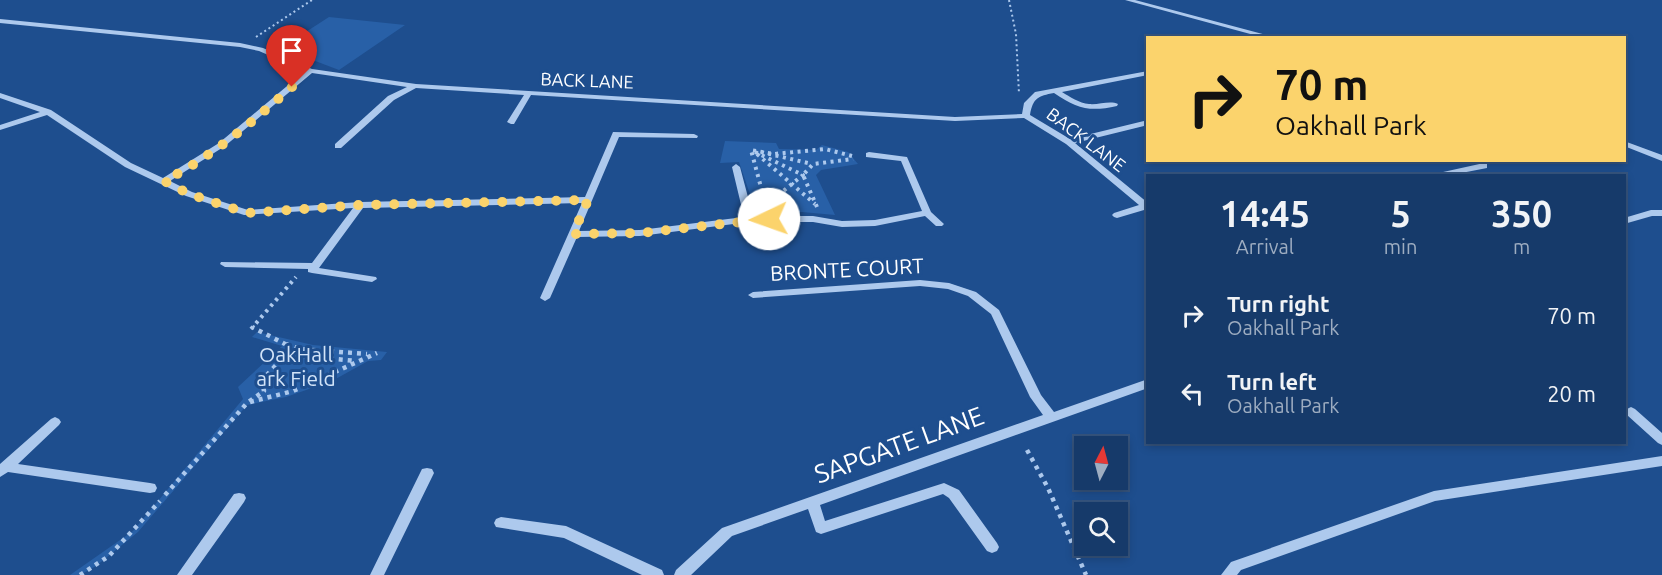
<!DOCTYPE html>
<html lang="en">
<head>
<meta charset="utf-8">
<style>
	body { margin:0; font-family:Ubuntu,sans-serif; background:#1f4170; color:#f1f3f6; height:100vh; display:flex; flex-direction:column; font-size:22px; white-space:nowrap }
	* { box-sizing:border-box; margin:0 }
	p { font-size:20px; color:#9eadc1 }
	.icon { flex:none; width:33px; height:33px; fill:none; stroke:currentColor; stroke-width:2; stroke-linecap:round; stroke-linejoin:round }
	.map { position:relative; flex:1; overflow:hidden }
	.details { position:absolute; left:1146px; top:174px; width:480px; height:270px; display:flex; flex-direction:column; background:#163a6a; border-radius:0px; box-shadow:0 3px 9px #0003,0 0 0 2px #35547e }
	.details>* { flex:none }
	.banner { position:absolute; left:1146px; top:36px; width:480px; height:126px; border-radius:0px; box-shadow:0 3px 9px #0003,0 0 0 2px #35547e; background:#fbd36c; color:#111; overflow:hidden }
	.needle { width:39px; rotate:6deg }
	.tools { position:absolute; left:1074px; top:436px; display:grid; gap:12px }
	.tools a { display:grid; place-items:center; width:54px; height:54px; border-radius:0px; background:#163a6a; box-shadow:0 3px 9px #0003,0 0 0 2px #35547e; font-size:30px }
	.pin { position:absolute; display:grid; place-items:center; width:51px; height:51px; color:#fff; margin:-62px -26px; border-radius:50% 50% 50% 0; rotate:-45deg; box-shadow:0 0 6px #0007 }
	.pin .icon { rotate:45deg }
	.me { position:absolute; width:66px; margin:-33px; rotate:267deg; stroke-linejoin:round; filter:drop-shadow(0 0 4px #0008) }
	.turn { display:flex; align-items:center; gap:21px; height:126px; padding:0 30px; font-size:27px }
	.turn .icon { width:78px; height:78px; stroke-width:2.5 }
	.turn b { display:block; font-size:42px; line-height:51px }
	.eta { display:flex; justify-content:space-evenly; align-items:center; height:102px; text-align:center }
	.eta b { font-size:36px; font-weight:700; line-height:42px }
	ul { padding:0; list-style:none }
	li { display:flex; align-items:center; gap:18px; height:78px; padding:0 30px }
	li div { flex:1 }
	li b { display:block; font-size:22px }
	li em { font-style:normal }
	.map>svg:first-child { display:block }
	.green { fill:#2860a7 }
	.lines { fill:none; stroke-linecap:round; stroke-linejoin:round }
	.path-far2 { stroke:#adc9ed; stroke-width:2; stroke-dasharray:2 3; stroke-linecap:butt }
	.path-far1 { stroke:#adc9ed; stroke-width:4; stroke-dasharray:3 4.5; stroke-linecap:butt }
	.path { stroke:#adc9ed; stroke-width:4.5; stroke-dasharray:4 5; stroke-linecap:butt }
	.minor { fill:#adc9ed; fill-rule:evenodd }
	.route { stroke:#fbd36c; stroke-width:10; stroke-dasharray:0 18 }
	.labels { text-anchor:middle; stroke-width:6; stroke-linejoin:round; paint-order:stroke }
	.far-street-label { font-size:18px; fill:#fff; stroke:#1e4e8e }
	.street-label { font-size:21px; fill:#fff; stroke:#1e4e8e }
	.park-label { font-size:21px; fill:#d2e4f9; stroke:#1e4e8e }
	.near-street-label { font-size:26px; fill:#fff; stroke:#1e4e8e }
</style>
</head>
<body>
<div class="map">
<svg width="1662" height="575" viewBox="0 0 1662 575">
	<rect width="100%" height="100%" fill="#1e4e8e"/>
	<!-- green -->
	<path class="green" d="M329,17l76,8 -66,45 -58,-22z
		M725,141l51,2 3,6 37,1 6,-5 26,7 10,12 -37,6 -5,5 19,40 -33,-3h-46l-17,-50 -19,1z
		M257,332l56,13 74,7 -6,8 -13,1 -36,20 -46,16 -39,8 -109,127 -42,34 -16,9h-10l63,-44 110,-132 -5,-12 44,-41 -30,-9z"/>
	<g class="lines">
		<!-- path-far2 -->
		<path class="path-far2" d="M1009,0l7,34 3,60
			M256,37l56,-37"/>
		<!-- path-far1 -->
		<path class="path-far1" d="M755,152l48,23 -37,30
			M761,152l51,12
			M757,154l58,50
			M766,206l-15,-56 23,4 51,-5 27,7
			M817,207l-14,-32 10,-11 40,-5
			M251,329l45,-52"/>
		<!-- path -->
		<path class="path" d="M286,344l14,5 67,5
			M285,354l71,7
			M250,402l43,-11 84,-38
			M1027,450l21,38 38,87
			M165,495l82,-92 17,-12 -2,-11 19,-20 4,-16 -33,-17
			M80,575l29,-19 51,-55"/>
		<!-- minor -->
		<path class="minor" d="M1125,0h10l143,38h-13z
			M0,19l240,24 23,5 49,21 104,15 539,33 67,-3 2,-11 11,-11 113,-21v4l-86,17c8,5 17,11 27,12 10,1 21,-4 29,0l-1,2c-27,6 -40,3 -63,-13 -16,3 -21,5 -24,22l40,24 78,-19v5l-73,18 73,60v8l-4,-1 -27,8 -3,-1 -2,-2 2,-2 25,-8 -73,-61 -42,-26 -69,3 -424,-26 -17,29h-3l-4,-2 17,-27 -108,-7 -22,12 -53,48h-6v-4l53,-48 19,-9 -95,-14 -87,73 -55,35 22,11 56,18 112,-8 225,-5 28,-65 81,2 4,2 -1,2 -78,-1 -40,94 61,-1 104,-13 -12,-50 4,-3 4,3 13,49h60l29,5 33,-1 47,-9 -21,-50 -35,-4v-4l3,-1 38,5 24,55 13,12 -2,2h-6l-11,-10 -50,10 -33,1 -29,-5h-64l-109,14 -63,1 -27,61 -5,3 -5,-3 42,-95 -219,5 -44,60 57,9 1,2 -5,3 -60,-9 -4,-1v-3l-83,-2 -5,-3 1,-2 91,1 41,-55 -109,7 -58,-19 -61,-29 -78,-52 -47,15v-5l40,-13 -40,-14v-5l51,17 80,53 32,15 56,-35 86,-72 -46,-20 -19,-4 -240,-24z
			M1624,141l38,14v6l-38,-15z
			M1484,163l3,1v4l-41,8h-21z
			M1651,210h11v6h-10l-28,8v-6z
			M920,280l29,3 27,9 23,18 42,85 13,17 94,-33v9l-328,117 5,16 119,-38 15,7 38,53 2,4 -2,4 -5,2 -5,-2 -38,-53 -6,-4 -122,40 -5,-2 -8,-23 -76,27 -41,39h-17l2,-5 46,-42 321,-113 -13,-18 -39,-83 -23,-18 -20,-7 -28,-3 -167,12 -5,-3 5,-3z
			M1631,407l4,2 27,24v12l-4,-2 -31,-28 -2,-3 2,-3z
			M55,417l4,2 2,3 -2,3 -41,39 132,19 5,1 2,4 -2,4 -5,1 -142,-21 -8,5v-13l51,-45z
			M1662,456v10l-227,35 -194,69 -4,5h-16l10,-13 203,-71z
			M427,468l5,1 2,4 -50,102h-14l52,-106z
			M239,493l5,1 2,4 -2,4 -52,73h-15l57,-81z
			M501,517l65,9 96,44 2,5h-22l-78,-37 -68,-11 -2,-4 2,-4z"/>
	</g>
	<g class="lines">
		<!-- route -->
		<path class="route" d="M292,87c-40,35 -80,70 -128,94l25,13 58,19 113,-8 228,-5 -15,34 67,-1 129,-14"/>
	</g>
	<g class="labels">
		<!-- far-street labels -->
		<g class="far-street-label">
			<text transform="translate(587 81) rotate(2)" y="6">BACK LANE</text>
			<text transform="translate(1086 140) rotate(37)" y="6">BACK LANE</text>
		</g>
		<!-- street labels -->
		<g class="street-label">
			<text transform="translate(847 270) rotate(-3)" y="7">BRONTE COURT</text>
		</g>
		<!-- park labels -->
		<g class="park-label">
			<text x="296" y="362">OakHall<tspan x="296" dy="24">ark Field</tspan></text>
		</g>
		<!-- near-street labels -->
		<g class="near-street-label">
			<text transform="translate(899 445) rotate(-20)" y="9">SAPGATE LANE</text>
		</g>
	</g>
</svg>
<div class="tools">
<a><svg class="needle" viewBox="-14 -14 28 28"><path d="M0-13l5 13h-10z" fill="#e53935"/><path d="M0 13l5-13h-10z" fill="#9eadc1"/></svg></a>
<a><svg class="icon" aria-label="search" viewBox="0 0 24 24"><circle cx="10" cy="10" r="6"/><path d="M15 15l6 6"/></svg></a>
</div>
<div class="pin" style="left:292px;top:87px;background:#d93025"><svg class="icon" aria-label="arrive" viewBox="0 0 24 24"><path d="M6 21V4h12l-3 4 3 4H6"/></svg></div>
<svg class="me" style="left:769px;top:219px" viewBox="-20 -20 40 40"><circle r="19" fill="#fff"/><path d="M0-13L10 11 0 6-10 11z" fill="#fbd36c"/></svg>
<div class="banner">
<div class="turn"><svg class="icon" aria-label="right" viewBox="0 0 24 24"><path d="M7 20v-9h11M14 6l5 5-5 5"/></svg><div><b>70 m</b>Oakhall Park</div></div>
</div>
<section class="details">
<div class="eta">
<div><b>14:45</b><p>Arrival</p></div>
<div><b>5</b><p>min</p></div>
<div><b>350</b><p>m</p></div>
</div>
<ul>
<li><svg class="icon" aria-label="right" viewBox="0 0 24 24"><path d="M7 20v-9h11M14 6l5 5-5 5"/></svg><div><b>Turn right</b><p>Oakhall Park</p></div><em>70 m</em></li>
<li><svg class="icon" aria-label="left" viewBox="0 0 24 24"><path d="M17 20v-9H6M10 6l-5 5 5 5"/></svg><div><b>Turn left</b><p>Oakhall Park</p></div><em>20 m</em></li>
</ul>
</section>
</div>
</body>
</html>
